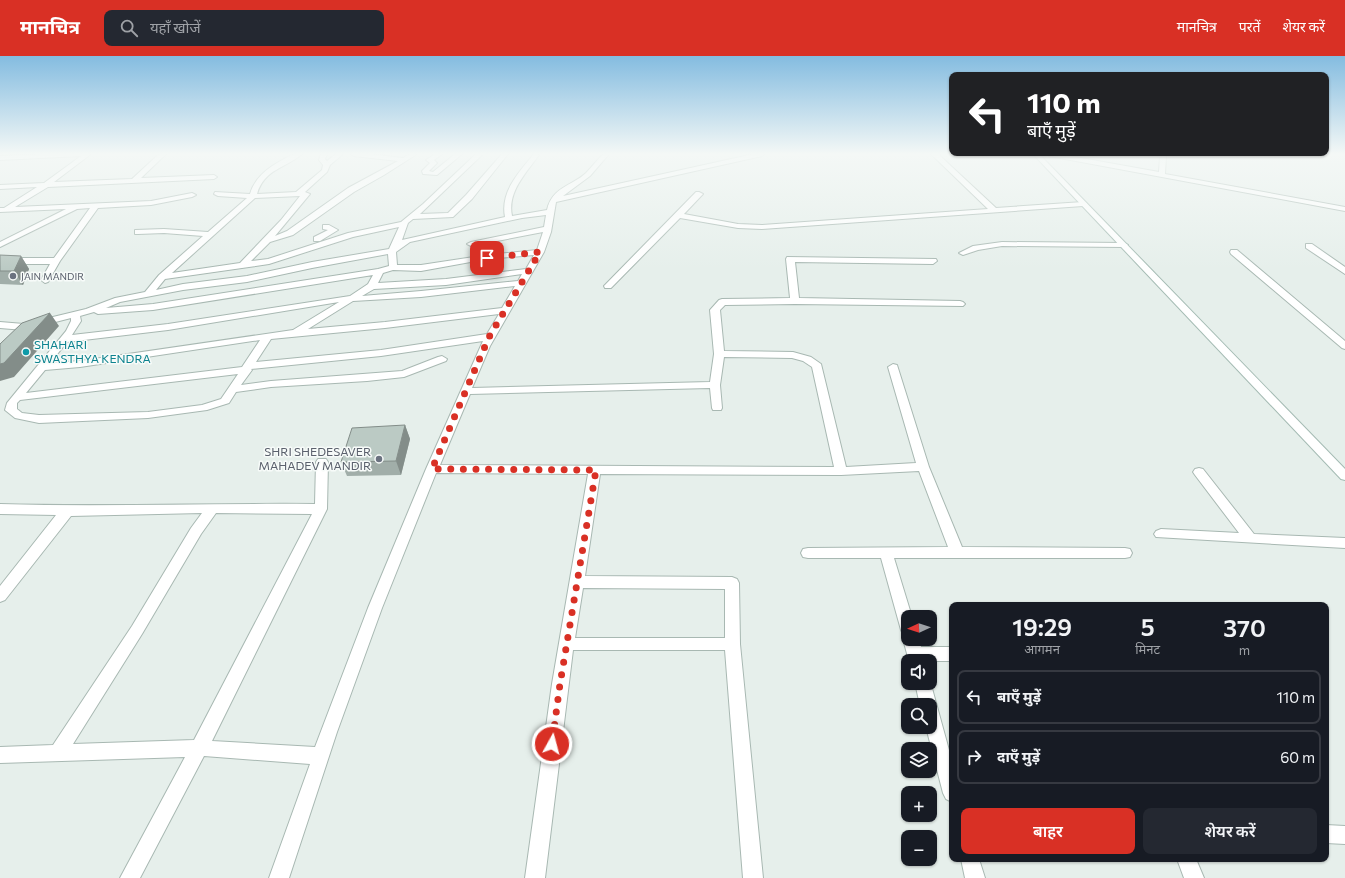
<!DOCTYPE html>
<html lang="hi">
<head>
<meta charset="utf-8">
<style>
	body { margin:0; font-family:Commissioner,"Noto Sans Devanagari",sans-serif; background:#242831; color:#f1f3f6; height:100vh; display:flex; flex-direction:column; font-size:15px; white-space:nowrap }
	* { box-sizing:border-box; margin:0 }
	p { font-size:13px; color:#9ea1a6 }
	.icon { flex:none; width:22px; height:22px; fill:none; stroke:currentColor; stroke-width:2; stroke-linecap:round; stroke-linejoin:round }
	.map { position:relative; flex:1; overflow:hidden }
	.sheet { position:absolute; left:949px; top:546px; width:380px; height:260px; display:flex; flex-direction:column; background:#171b24; border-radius:8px; box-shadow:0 1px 3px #0004 }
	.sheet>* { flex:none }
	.guide { position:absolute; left:949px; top:16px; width:380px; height:84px; border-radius:8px; box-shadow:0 1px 3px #0004; background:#202124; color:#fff; overflow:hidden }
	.needle { width:26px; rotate:267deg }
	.tools { position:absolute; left:901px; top:554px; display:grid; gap:8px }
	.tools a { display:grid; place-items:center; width:36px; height:36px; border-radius:8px; background:#171b24; box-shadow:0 1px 3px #0004; font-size:20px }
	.pin { position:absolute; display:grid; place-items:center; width:34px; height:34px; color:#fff; margin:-17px; border-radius:8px; box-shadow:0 2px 6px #0006 }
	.me { position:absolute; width:44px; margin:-22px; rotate:7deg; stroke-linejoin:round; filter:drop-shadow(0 0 3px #0008) }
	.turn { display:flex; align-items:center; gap:14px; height:84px; padding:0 12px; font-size:18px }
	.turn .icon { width:52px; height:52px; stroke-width:2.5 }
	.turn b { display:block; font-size:28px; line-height:34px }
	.eta { display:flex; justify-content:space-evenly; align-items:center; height:68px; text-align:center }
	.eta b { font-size:24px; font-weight:600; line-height:28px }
	.primary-button { display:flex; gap:8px; margin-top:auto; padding:8px 12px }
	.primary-button a { flex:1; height:46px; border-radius:8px; background:#d93025; color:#fff; font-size:16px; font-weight:600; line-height:46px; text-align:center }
	.primary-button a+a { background:#242831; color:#f1f3f6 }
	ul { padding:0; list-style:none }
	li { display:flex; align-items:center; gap:12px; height:54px; margin:0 8px 6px; padding:0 4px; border:2px solid #363941; border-radius:8px }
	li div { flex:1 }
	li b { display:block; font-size:15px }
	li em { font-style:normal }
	header { display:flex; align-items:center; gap:24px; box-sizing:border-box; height:56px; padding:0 20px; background:#d93025; color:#fff }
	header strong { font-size:19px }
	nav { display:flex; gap:22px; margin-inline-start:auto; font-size:14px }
	.search { width:280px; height:36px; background:#242831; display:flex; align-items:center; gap:10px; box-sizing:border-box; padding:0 14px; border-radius:8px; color:#9ea1a6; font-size:15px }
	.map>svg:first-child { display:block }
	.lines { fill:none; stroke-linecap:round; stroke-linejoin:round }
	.street-casing { stroke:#a8b8b2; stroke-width:2 }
	.secondary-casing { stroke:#a4bbb3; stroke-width:2 }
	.street { fill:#fff; fill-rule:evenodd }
	.secondary { fill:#fff; fill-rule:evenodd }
	.wall { fill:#a1aea9 }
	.shaded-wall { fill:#838d89 }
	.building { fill:#bbcac4; stroke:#838d89 }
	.route { stroke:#d93025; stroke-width:7; stroke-dasharray:0 12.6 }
	.worship-dot { fill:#6b7280; stroke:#f7fbf9; stroke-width:1.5 }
	.culture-dot { fill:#0f9aa8; stroke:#f7fbf9; stroke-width:1.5 }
	.labels { text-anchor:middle; stroke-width:3; stroke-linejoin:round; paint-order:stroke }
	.far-worship-label { font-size:10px; fill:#5b616d; stroke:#f7fbf9; text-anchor:start }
	.culture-label { font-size:12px; fill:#0d838f; stroke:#f7fbf9; text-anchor:start }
	.worship-label { font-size:12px; fill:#5b616d; stroke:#f7fbf9; text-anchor:end }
</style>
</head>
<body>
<header>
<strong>मानचित्र</strong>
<div class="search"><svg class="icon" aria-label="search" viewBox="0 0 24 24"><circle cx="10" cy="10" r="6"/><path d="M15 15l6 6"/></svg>यहाँ खोजें</div>
<nav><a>मानचित्र</a><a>परतें</a><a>शेयर करें</a></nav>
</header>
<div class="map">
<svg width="1345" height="822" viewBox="0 0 1345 822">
	<rect width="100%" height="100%" fill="#e6efeb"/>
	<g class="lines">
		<defs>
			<path id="street" d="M49,98h42l-37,28 78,-3 27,-25h7l-25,24 73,-3 3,2 -3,2 -166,8 -33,20 136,-6 41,-8 4,2 -4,2 -41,8 -53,3 -38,53 -12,21 -3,1 -4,-3 9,-16h-50v-6h54l36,-50 -13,1 -77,38v-5l66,-33 -66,3v-4h4l33,-21 -37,2v-4l44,-2 37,-27 -81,4v-4z
				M294,98h8c-16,14 -38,15 -45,40l39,-2 26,-22 1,-5 -4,-5 2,-6h6l-2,5 2,2 9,-7h7l-13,11 -3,7 -22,20 5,2 -35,42 12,-5 61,-43 50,-27 -44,-5 -3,-2h18l34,4 7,-4h7l-33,21 -30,17 -61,43 -23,7 -19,19 17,-2 80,-26 53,-11 22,-18 53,-50h7l-63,60 28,-1 18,-18 36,-41h6l-36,45 -19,18 -40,2 -5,4 -6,17 103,-23c-5,-25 14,-45 29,-63l5,1c-13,18 -32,37 -27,61l35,-6c5,-23 25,-24 39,-37 6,-6 11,-13 17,-19h6l-19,22 -27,20 191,-42h11l-3,2 -206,46 -5,30 -7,20 -54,94 -18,42 238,-6 4,-28 -4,-44 9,-10 3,-1 68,-1 -4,-39 1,-2 149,2 1,2 -4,3 -138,-2 4,36 161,3 3,1 2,2 -2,2 -168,-2 -70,1 -5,5 4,41 69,1 18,5 10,7 25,103 70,-4 -28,-96 5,-3 4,1 32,102 33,80 163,1 5,1 2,4 -2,4 -5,1h-231l18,59h-4v22h11l2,8h31v14h-43l-6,-22 2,-4 -2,-1 -2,-4 -20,-72h-73l-5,-1 -2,-4 2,-4 5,-1 140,-1 -29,-76 -78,4 -241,-1 -15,102 147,1 5,2 2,4 1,61 23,234h-20l-18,-228h-152l-28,228h-20l27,-194 36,-210 -152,-1 -54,135 -45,124 -48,146h-20l41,-114 -106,-8 -64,122h-20l65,-121 -185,6v-16l53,-2 79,-119 59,-98 11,-15 -131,3 -66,84 -5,2v-16l56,-71 -56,-1v-10c105,3 210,-1 315,0l1,-42 2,-3h8l2,3 -1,47 -115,232 103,6 53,-139 58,-139 57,-128 -102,15 -130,13 1,1 -11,15 30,-4 131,-10 36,-14 4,-1 5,3 -1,2 -42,16 -37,4 -96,6 -35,5 -7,11 -22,7 -59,8 -109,5 -24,-5 -10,-8 2,-7 59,-72 5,-10v-3l-47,12 -24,-2v-6l24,2 62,-15 29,-11 30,-6 14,-17 44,-39 -39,-3 -26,1h-3v-4l29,-1 44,3 39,-34 -29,-2 -4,-2 1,-2 35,2c6,-21 26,-31 44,-40zM300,140l-19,24 -41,43 -68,10 83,-75zM546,159l-2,12 -73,15 -4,2 4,2 72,-14 -6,18 -50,5 -66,10h-24l-1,-13 14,-10 112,-24zM399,171l-10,22 -77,13 -65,14 -64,8 -27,6 9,-11 104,-15 84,-27zM388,198l1,12 -11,3 -225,35 -47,4 14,-6 63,-12 64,-8 65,-14zM534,199l-8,14 -80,10 -68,4 5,-10 10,-3 28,1 66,-12zM522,218l-4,7 -97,10 -59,5 12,-7 72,-4zM373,219l-5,9 -18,12 -182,28 -96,11 9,-14 -1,-5 14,-4 4,2 55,-4zM515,230l-13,22 -117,14 -77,7 45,-28 68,-4zM339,246l-46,28 -213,31 -30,2 17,-21 101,-12zM499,258l-12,20 -106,16 -125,12 15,-23 114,-11zM260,284l-18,27 -216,26 19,-23 35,-3zM724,301l68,1 11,3 9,6 22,100 -394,-2 30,-71 240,-6 2,20 1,2h8l1,-2 -2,-23zM238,318l-17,25 -19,6 -54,7 -109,3 -17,-2 -5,-4v-6l3,-3zM216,457l96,1 -118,226 -121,4 69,-110 59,-100zM583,532l142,1v49h-150z
				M435,98h7l-8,6 3,3 -8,8 4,1 22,-18h7l-25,21 -14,-1 -1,-3 8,-8 -4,-3z
				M931,98h7l58,54 87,-6 4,2 -4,2 -321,23 -24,-1 -58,-10 -69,70h-6l-1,-2 92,-94h3l4,2 -19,20 54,10 24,1 226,-16z
				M1046,98h13l100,18 1,-15 -5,-3h8l3,2 -1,18 180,33v4l-296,-55z
				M323,169h6l9,5 -18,11h-6v-4l14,-7 -5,-1z
				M1002,186l122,1 4,2 -4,2 -122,-1 -24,4 -15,5 -4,-2 14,-7z
				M1306,188h6l33,23v7l-39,-26z
				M1231,194h6l108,91v8l-3,-1 -111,-94 -1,-2z
				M1199,412l4,1 51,65 91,4v10l-189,-11 -2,-3 2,-3 5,-2 78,4 -44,-58 -2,-3 2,-3z
				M930,625l22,80v41l-6,-3 -3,-6 -17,-66h4v-22h-10l-5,-22h15z
				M1326,769l19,1v18l-19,-1z
				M961,803h18l6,19h-20z
				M1177,803h19l8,19h-20z"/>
			<path id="secondary" d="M1033,98h6l306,315v11l-4,-1z"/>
		</defs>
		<!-- street casing -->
		<use href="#street" class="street-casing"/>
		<!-- secondary casing -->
		<use href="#secondary" class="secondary-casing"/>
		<!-- street -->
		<use href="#street" class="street"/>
		<!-- secondary -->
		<use href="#secondary" class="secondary"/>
	</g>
	<!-- wall -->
	<path class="wall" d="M0,199l21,1 8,13 -6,16 -23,-1z
		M405,369l5,14 -9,36 -54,1 -6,-14z"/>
	<!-- shaded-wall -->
	<path class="shaded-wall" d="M21,200l8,13 -6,16 -9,-14z
		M50,257l9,13 -45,51 -14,4v-17z
		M405,369l5,14 -9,36 -5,-14z"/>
	<!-- building -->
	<path class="building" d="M0,199l21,1 -7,15h-14z
		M50,257l-46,50 -4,1v-20l22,-21z
		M405,369l-9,36 -55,1 11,-34z"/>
	<!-- sky -->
	<linearGradient id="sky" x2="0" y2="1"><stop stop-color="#84bce0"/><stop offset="0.46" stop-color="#f4f8f6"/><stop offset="1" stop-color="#f4f8f6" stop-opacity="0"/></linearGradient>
	<rect width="1345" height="213" fill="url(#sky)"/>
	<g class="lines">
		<!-- route -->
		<path class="route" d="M487,202l53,-6 -51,85 -57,132 164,1 -36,214 -8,60"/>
	</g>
	<!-- markers -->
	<g class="worship-dot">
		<circle cx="13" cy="220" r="4"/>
		<circle cx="379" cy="403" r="4"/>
	</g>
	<circle class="culture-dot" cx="26" cy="296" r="4"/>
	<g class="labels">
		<!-- far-worship labels -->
		<g class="far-worship-label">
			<text x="21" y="224">JAIN MANDIR</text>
		</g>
		<!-- culture labels -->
		<g class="culture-label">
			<text x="34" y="293">SHAHARI<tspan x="34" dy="14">SWASTHYA KENDRA</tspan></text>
		</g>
		<!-- worship labels -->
		<g class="worship-label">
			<text x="371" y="400">SHRI SHEDESAVER<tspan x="371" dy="14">MAHADEV MANDIR</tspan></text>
		</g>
	</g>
</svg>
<div class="tools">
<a><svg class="needle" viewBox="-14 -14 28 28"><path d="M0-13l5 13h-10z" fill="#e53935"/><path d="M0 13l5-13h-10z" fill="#9ea1a6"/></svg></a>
<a><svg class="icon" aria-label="sound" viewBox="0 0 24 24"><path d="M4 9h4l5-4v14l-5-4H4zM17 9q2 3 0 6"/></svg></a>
<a><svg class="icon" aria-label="search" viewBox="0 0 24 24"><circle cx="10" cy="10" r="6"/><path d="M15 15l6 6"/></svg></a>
<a><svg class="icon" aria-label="layers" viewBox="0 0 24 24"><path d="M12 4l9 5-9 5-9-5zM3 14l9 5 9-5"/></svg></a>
<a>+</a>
<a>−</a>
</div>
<div class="pin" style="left:487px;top:202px;background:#d93025"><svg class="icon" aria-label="arrive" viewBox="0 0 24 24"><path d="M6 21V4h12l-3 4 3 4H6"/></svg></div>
<svg class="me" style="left:552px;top:688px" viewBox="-20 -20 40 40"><circle r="17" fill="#d93025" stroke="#fff" stroke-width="3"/><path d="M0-11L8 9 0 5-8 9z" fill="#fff"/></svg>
<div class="guide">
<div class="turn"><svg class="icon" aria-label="left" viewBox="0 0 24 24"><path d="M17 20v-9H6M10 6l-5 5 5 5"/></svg><div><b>110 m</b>बाएँ मुड़ें</div></div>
</div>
<section class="sheet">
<div class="eta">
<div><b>19:29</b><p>आगमन</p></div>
<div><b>5</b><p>मिनट</p></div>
<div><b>370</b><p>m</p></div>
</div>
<ul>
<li><svg class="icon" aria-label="left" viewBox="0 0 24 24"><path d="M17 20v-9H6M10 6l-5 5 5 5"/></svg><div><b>बाएँ मुड़ें</b></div><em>110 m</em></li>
<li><svg class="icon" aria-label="right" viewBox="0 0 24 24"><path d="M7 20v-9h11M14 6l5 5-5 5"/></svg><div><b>दाएँ मुड़ें</b></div><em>60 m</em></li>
</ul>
<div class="primary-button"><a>बाहर</a><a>शेयर करें</a></div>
</section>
</div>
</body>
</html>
